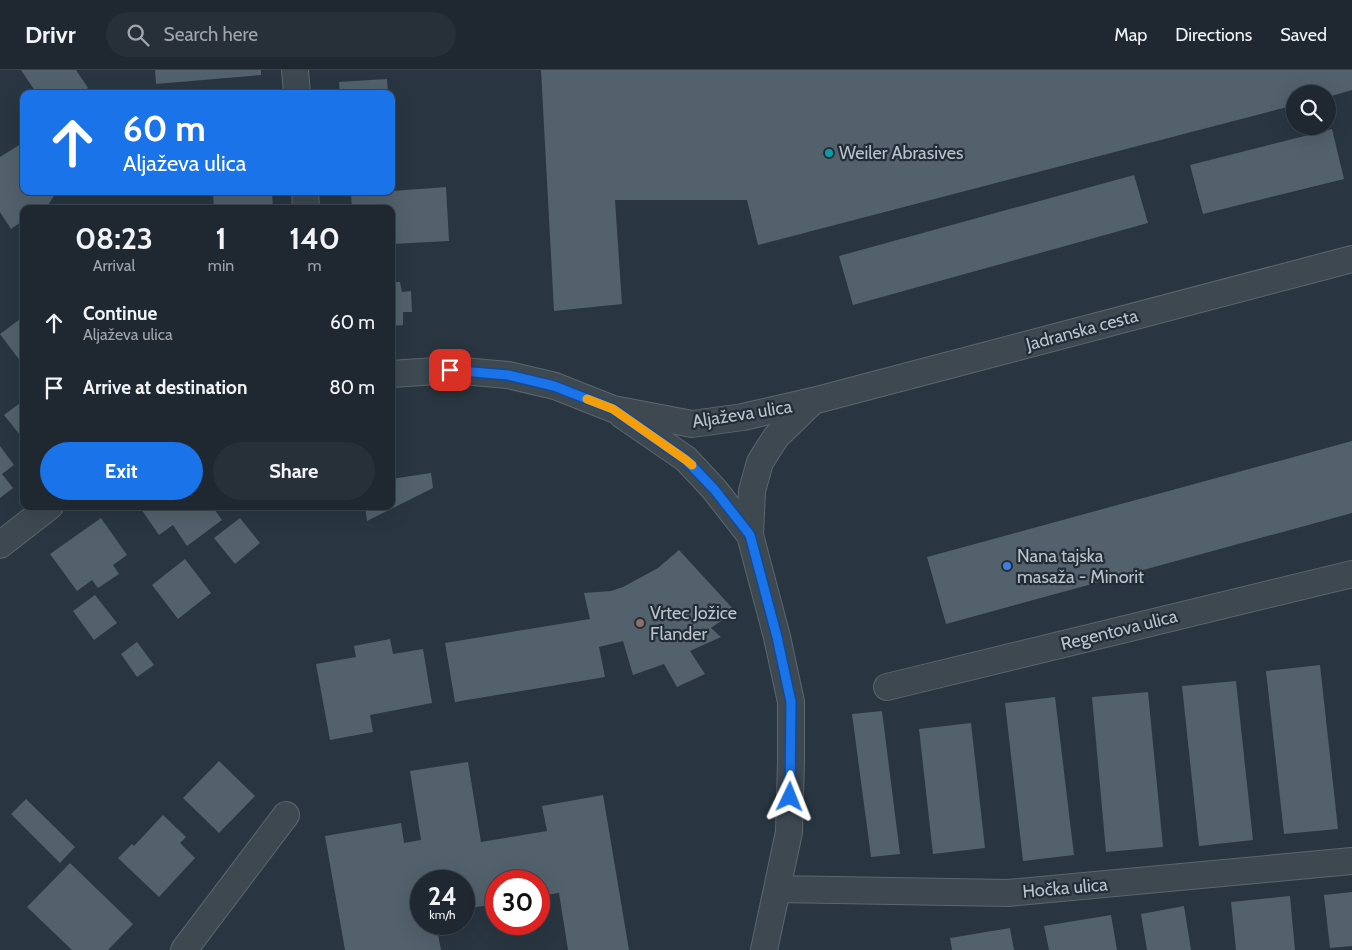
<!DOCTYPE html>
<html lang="en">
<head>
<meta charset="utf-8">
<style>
	body { margin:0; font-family:Cabin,sans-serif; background:#273039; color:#f1f3f6; height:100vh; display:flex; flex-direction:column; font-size:19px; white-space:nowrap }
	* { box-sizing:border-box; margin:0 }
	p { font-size:16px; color:#a1a6ab }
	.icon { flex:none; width:28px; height:28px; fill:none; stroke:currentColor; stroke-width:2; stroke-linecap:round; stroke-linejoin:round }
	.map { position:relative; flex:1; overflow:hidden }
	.details { position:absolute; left:20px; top:135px; width:375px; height:305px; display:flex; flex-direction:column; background:#1f2831; border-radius:10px; box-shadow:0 5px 20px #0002,0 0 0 1px #3c444d }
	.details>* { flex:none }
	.banner { position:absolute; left:20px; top:20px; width:375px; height:105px; border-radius:10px; box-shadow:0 5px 20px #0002,0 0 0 1px #3c444d; background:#1a73e8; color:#fff; overflow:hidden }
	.controls { position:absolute; left:1286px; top:15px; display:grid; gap:10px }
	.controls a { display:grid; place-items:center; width:50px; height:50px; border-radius:50%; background:#1f2831; box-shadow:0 5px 20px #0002,0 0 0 1px #3c444d; font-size:25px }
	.speed { position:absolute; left:410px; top:800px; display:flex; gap:10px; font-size:25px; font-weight:700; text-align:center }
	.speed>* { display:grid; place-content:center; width:65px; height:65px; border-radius:50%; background:#1f2831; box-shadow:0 5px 20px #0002,0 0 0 1px #3c444d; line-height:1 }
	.speed small { font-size:12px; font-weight:400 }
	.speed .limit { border:8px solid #d22; background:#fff; color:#111 }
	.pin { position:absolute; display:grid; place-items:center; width:42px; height:42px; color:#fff; margin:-21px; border-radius:10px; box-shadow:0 2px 8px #0006 }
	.me { position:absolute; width:55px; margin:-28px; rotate:2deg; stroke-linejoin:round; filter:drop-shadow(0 0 4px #0008) }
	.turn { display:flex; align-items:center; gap:18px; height:105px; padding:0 20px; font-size:22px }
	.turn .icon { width:65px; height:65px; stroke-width:2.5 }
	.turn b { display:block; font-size:35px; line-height:42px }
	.eta { display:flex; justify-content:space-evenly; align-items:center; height:85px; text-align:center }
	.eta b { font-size:30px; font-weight:700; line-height:35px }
	.cta { display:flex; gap:10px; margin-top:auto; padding:10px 20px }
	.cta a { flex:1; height:58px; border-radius:30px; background:#1a73e8; color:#fff; font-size:20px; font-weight:700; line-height:58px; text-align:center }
	.cta a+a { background:#273039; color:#f1f3f6 }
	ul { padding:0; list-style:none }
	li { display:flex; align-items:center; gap:15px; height:65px; padding:0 20px }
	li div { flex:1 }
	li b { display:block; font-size:19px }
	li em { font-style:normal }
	header { display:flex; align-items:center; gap:30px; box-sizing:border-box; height:70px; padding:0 25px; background:#1f2831; border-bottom:1px solid #3c444d }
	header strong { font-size:24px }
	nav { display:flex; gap:28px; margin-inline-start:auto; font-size:18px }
	.search { width:350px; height:45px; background:#273039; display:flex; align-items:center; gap:12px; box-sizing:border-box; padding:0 18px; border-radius:28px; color:#a1a6ab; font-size:19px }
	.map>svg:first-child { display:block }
	.building { fill:#52616c }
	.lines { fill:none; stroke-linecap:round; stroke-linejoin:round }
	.minor-casing { stroke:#5b666f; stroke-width:28 }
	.minor { stroke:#3d4851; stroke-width:26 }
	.route-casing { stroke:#114b97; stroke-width:12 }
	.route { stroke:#1a73e8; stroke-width:9 }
	.slow { stroke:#f59e0b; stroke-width:9 }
	.culture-dot { fill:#0f9aa8; stroke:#222d37; stroke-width:2 }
	.shop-dot { fill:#3f7fe0; stroke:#222d37; stroke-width:2 }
	.education-dot { fill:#8d6e63; stroke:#222d37; stroke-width:2 }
	.labels { text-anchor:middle; stroke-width:4.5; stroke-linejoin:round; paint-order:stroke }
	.poi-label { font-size:18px; fill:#bac3cb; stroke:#222d37; text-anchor:start }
	.street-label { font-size:18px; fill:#bac3cb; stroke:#222d37 }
</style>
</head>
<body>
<header>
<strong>Drivr</strong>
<div class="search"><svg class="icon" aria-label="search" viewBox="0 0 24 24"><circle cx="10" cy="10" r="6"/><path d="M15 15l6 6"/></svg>Search here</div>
<nav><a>Map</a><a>Directions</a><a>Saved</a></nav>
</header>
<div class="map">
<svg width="1352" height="880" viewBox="0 0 1352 880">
	<rect width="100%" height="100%" fill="#293641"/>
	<!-- building -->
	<path class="building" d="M21,0h55l12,18 -8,6h-43z
		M155,0h106v5l-105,9z
		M541,0h811v20l-24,7v-3h-33v11l-537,140 -11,-45h-132l7,104 -68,7z
		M387,9l1,15h-48l-1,-12z
		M1332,59l12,50 -141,35 -13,-49z
		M24,72v49h33l-9,14 -6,4h-18v11l-13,9 -11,-17v-55z
		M1134,105l14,48 -295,82 -14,-49z
		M446,117l3,54 -58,3v-35h-39l-1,-15z
		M247,121h25l1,18h-59l-1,-15z
		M391,203h4l1,9h4l2,10 9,-1 1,21h-9v13l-12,1z
		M23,247l1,2v47l-24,-32z
		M24,330v40l-20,-25z
		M1352,371v72l-406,111 -19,-67z
		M0,376l14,19 -12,9 11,14 -13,10z
		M431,403l2,15 -66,33 -2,-15h26v-27z
		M139,436h73l10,14 -35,26 -14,-21 -14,10z
		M101,448l26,37 -14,10 6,9 -21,14 -6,-8 -15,11 -27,-37z
		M240,448l20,25 -25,21 -21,-26z
		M679,480l56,61 -24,17 10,9 -31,14 15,23 -28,13 -13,-23 -31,11 -10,-34 -24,6 6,30 -150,25 -10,-59 145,-24 -6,-26 27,-2 12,-4 35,-19z
		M185,489l26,34 -33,26 -26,-34z
		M95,525l22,28 -23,17 -21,-29z
		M390,569l3,15 30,-5 9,54 -62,12 3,17 -43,8 -14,-76 40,-7 -2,-11z
		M137,572l17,23 -17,12 -16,-23z
		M1320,595l18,164 -54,5 -18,-163z
		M1236,611l17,159 -54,6 -17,-160z
		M1148,622l15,155 -57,5 -14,-155z
		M1055,627l19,158 -51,6 -18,-158z
		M882,641l18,143 -29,3 -19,-143z
		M971,653l14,125 -52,6 -14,-125z
		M219,691l36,35 -36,37 -36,-35z
		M468,692l13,80 66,-11 -5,-25 61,-11 26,155h-61l-9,-57 -20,3v-15h-43v23l-32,5v-28h-43v43h15l5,26h-96l-20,-114 76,-13 3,20 17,-3 -11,-69z
		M26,729l49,48 -15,16 -49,-49z
		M163,745l23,22 -6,6 15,15 -36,39 -41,-39 14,-14 2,2z
		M70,793l63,61 -25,26h-36l-45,-43z
		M1352,822v54l-22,2 -6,-53z
		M1290,826l5,54h-59l-5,-48z
		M1184,836l7,44h-44l-6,-36z
		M1111,845l6,35h-68l-5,-24z
		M1010,858l4,22h-62l-2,-12z"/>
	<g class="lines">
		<defs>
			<path id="minor" d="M295,0l2,24
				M305,121l1,18
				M391,304l60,-4 57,5 47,11 58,23 79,15 51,-7 70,-16 539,-142
				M622,345l64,44 28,30 36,46
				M0,475l50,-39
				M887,617l465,-113
				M777,819l231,4 344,-32
				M184,880l102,-135
				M764,880l25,-118 2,-70v-60l-14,-65 -27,-102 2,-44 8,-29 16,-25 36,-35"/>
		</defs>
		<!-- minor casing -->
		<use href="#minor" class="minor-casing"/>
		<!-- minor -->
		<use href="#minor" class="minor"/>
	</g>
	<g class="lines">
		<defs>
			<path id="route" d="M450,300l58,5 46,11 59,23 73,51 28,29 36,46 27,102 14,65 -1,95"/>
		</defs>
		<!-- route casing -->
		<use href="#route" class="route-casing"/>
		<!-- route -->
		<use href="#route" class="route"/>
		<!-- slow -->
		<path class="slow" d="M587,329l26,10 73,51 6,5"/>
	</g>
	<!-- markers -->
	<circle class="culture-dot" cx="829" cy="83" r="5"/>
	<circle class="shop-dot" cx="1007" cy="496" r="5"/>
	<circle class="education-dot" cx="640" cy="553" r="5"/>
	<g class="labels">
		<!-- poi labels -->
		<g class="poi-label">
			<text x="839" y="89">Weiler Abrasives</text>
			<text x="1017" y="492">Nana tajska<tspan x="1017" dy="21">masaža - Minorit</tspan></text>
			<text x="650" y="549">Vrtec Jožice<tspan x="650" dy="21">Flander</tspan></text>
		</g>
		<!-- street labels -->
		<g class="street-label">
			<text transform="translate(1082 260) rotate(-15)" y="6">Jadranska cesta</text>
			<text transform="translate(742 344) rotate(-9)" y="6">Aljaževa ulica</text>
			<text transform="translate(1119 560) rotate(-14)" y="6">Regentova ulica</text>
			<text transform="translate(1065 818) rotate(-5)" y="6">Hočka ulica</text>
		</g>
	</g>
</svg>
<div class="controls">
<a><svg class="icon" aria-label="search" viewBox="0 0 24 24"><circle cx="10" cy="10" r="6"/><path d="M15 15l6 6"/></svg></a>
</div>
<div class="speed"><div>24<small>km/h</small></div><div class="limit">30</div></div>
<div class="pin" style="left:450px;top:300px;background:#d93025"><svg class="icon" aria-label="arrive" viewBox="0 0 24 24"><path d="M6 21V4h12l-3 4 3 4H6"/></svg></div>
<svg class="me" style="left:790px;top:727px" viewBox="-20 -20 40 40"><path d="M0-17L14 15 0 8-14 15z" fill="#1a73e8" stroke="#fff" stroke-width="4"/></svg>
<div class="banner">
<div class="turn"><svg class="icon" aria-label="ahead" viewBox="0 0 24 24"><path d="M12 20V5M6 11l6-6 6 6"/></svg><div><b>60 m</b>Aljaževa ulica</div></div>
</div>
<section class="details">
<div class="eta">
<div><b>08:23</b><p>Arrival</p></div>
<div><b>1</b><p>min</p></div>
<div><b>140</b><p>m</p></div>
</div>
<ul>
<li><svg class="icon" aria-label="ahead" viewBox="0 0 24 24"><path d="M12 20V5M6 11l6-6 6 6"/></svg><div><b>Continue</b><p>Aljaževa ulica</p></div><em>60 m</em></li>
<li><svg class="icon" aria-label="arrive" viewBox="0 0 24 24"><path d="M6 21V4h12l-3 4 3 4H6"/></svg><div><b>Arrive at destination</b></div><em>80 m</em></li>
</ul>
<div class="cta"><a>Exit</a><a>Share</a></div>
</section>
</div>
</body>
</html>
